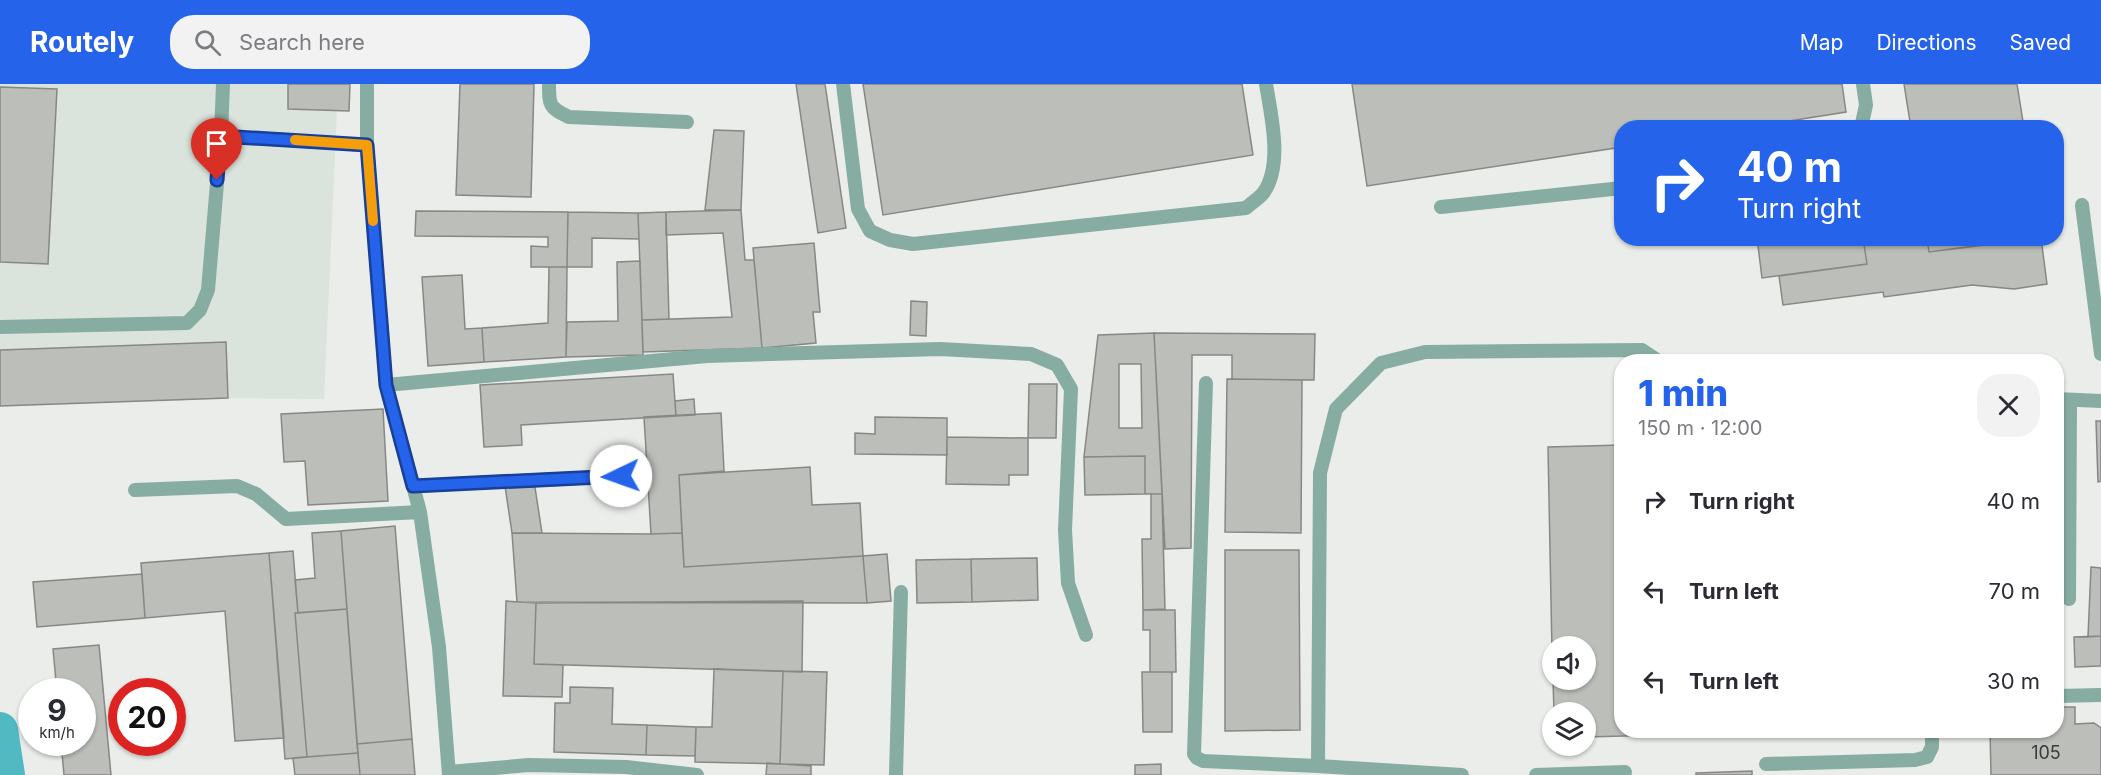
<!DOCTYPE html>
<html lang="en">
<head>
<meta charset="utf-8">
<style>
	body { margin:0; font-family:Inter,sans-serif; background:#f2f2f3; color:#2b2b33; height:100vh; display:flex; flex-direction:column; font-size:22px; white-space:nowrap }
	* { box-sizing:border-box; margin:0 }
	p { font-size:20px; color:#7c7c81 }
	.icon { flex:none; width:33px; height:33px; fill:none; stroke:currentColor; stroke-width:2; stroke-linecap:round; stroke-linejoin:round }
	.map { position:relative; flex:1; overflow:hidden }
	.drawer { position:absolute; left:1614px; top:270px; width:450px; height:384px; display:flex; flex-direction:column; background:#fff; border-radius:24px; box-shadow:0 2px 4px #0004 }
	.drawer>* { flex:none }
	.hud { position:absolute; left:1614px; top:36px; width:450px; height:126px; border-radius:24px; box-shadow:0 2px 4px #0004; background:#2563eb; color:#fff; overflow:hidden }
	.controls { position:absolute; left:1542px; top:552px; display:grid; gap:12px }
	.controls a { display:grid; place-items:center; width:54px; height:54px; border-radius:50%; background:#fff; box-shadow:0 2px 4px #0004; font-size:30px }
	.speed { position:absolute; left:18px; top:594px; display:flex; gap:12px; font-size:30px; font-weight:700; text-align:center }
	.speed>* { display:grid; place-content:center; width:78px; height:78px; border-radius:50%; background:#fff; box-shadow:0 2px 4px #0004; line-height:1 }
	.speed small { font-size:15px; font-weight:400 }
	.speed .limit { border:9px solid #d22; background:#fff; color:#111 }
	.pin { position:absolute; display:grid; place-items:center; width:51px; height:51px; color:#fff; margin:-62px -26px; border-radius:50% 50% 50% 0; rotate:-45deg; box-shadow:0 0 6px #0007 }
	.pin .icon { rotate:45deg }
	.me { position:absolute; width:66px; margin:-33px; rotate:267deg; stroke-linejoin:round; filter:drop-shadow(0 0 4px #0008) }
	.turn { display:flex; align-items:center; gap:21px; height:126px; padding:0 24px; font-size:27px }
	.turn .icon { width:78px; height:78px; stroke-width:2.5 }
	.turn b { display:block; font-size:42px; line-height:51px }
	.round { display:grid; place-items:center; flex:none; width:63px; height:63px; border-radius:24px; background:#f2f2f3 }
	.head { display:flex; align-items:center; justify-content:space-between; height:102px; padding:0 24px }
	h1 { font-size:36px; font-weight:800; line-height:45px; color:#2563eb }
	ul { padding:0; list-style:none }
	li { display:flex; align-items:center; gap:18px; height:90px; padding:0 24px }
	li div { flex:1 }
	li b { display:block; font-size:22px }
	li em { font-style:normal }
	header { display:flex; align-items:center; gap:36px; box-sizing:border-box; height:84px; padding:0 30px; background:#2563eb; color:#fff }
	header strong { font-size:28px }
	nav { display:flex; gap:33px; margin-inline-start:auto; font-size:21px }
	.search { width:420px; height:54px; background:#f2f2f3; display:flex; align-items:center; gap:15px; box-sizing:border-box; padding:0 21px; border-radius:24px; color:#7c7c81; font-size:22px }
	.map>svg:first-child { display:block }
	.built { fill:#dbe4dc }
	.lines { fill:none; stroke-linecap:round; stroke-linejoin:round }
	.canal { stroke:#51b9c1; stroke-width:36 }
	.building { fill:#bcbeba; stroke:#878885; stroke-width:1.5; fill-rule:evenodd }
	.service { stroke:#87aca2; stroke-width:14 }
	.route-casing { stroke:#184099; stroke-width:15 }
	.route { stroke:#2563eb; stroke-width:10 }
	.slow { stroke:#f59e0b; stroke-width:10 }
	.labels { text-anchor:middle; stroke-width:6; stroke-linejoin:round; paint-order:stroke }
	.number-label { font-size:18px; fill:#3b3c3a }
</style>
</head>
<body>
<header>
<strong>Routely</strong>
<div class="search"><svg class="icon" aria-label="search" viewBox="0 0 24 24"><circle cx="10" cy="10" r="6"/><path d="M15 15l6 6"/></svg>Search here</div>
<nav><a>Map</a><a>Directions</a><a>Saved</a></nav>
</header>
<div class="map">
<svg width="2101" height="691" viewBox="0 0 2101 691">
	<rect width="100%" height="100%" fill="#eaedea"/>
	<!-- built -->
	<path class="built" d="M0,0h350l-13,27 -13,288 -96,-1 -228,8z"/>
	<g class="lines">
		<!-- canal -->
		<path class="canal" d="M0,646l7,45"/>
	</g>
	<!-- building -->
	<path class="building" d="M288,0h62l-1,27 -61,-2z
		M460,0h74l-3,113 -75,-2z
		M796,0h29l21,144 -28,5z
		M863,0h379l11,71 -370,60z
		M1352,0h490l4,28 -101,16h-123v19l-255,39z
		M1904,0h113l7,44h-113z
		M0,3l57,2 -9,175 -48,-2z
		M714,46l30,1 -3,79h-36z
		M741,126l4,50h9l8,88 -119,4 -1,-32 90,-3 -9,-84 -57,2v-23z
		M416,127l152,1 -1,55h-36v-21l17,1v-10l-133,-1z
		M568,128l70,1 1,26 -47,-1v29h-25z
		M666,128l3,107 -27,1 -4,-107z
		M1757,154h106l4,26 -105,14z
		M1863,154h64l2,14 112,-14 6,46 -33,5 -42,-4 -88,12 -1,-5 -100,13 -4,-29 88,-12z
		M1927,154h106l-104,14z
		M814,159l6,69h-7l3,31 -54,5 -9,-100z
		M640,177l3,94 -77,2 1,-35 51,-1 -1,-59z
		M549,183h18l-1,90 -82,5 -2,-34 66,-5z
		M462,191l3,54 17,-1 2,34 -56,4 -6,-89z
		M911,217l16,1 -1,34 -16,-1z
		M1154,249l8,161h-17v-38l-61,1 14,-122zM1119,280h22l1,64h-23z
		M1154,249l161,1 -1,46 -82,-1v-24h-40l-1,193 -26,1z
		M226,258l2,56 -228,8v-56z
		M673,290l3,42 -155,9 1,20 -38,2 -4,-62z
		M1227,295l75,1 -1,153 -76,-1z
		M1029,300h28l-1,54h-28z
		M694,315l1,16 -19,1 -1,-15z
		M383,325l5,92 -80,4 -3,-44 -21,1 -3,-48z
		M721,329l3,58 -45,4 3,58 -31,1 -7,-117z
		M875,333l72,1v37l-92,-1v-21l20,1z
		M2096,337h5v60l-3,1z
		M947,353l81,1v37h-19v10l-63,-1z
		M1622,361v285h233l-269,7v-25h-32l-1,-32h33v-34h-34v7l-4,-206z
		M1145,372v38l-60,1 -1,-38z
		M810,383l2,38 48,-2 3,53 -179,11 -5,-92z
		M534,397l8,52h-30l-7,-47z
		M1151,410h11l3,115 -22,1 -1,-71h9z
		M395,442l17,213 -55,5 -16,-213z
		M341,447l6,78 -49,4 -3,-33 20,-2 -3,-45z
		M512,449l139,1 31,-1 2,34 179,-11 4,47 -350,-1z
		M1225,466h74l1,180 -75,1z
		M293,467l5,62h-3l12,144 -22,2 -16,-206z
		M269,469l15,185 -49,3 -10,-130 -80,7 -4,-55z
		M887,470l4,47 -24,2 -4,-47z
		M1037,474l1,42 -66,2 -1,-43z
		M971,475l1,43 -55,1 -1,-43z
		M2091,483l10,1v68l-13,1z
		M142,490l3,44 -108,9 -4,-45z
		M506,517l30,2 -2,61 29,1 -1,32 -59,-1z
		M803,517l-1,71 -268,-8 2,-61z
		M347,525l11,144 -51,4 -12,-144z
		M1143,526h32l1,62h-26v-42h-7z
		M2101,552v30l-26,1 -1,-30z
		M99,561l12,130h-47l-3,-33h21v-50h-25l-4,-43z
		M714,585l69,2 -3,93 -85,-2 1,-35h16z
		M783,587l44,1 -3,93 -44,-1z
		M1142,588h30v60h-29z
		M570,603l43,1 -1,36 35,1 -1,30 -92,-3 1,-49h15z
		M2056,623h19v17l19,-1 7,5v47h-110l-1,-45h66z
		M647,641l49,2 -1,29 -49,-1z
		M412,655l3,36h-55l-3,-31z
		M358,669l2,22h-65l-2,-17z
		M767,679l44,3v9h-45z
		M1161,680v11h-26v-10z
		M1752,687v4h-56v-2z"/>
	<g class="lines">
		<!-- service -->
		<path class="service" d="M367,0v61l19,240 34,127 19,135 10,128
			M549,0c0,21 0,24 20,33l118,5
			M843,0l15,125 12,22 20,9 23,4 333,-36c5,-5 14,-10 18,-16 19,-28 7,-77 2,-108
			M1861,44l5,-23 -3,-21
			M221,52l2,-52
			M2082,121l19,149
			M1441,123l181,-19
			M0,243l187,-4 13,-13 8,-20 13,-154 146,9
			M1206,299l-12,371 3,4 6,3 115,5
			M386,301l321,-29 233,-7 91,5 26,11 14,24 -6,141 3,53 18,52
			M2056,315l45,2
			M413,402l208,-10
			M135,406l102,-4 19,8 30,25 134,-7
			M2069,515l1,-199
			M2056,612l45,-1
			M1766,680l149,-4 12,-3 5,-10v-17
			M449,688l80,-7 97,2 71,8
			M896,691l5,-183
			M1462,691l-144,-9 2,-293 16,-64 45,-46 44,-11 217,-2 18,12
			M1536,691l89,-3"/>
	</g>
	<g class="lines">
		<defs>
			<path id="route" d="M217,96l3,-44 147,9 19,240 27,101 208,-10"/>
		</defs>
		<!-- route casing -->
		<use href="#route" class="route-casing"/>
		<!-- route -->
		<use href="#route" class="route"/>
		<!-- slow -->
		<path class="slow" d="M295,56l72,5 6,76"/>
	</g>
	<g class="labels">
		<!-- number labels -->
		<g class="number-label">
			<text x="2046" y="675">105</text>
		</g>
	</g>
</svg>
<div class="controls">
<a><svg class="icon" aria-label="sound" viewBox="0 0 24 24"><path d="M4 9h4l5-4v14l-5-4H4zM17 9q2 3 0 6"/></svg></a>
<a><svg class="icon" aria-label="layers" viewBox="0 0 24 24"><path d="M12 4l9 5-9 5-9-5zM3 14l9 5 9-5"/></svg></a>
</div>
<div class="speed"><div>9<small>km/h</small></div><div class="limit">20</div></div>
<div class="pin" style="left:217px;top:96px;background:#d93025"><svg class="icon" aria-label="arrive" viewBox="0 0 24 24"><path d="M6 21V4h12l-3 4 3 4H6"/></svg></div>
<svg class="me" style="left:621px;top:392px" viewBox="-20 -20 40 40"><circle r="19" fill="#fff"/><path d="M0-13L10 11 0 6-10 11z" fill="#2563eb"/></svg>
<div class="hud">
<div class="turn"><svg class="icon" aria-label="right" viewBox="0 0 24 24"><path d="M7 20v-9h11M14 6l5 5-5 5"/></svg><div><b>40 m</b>Turn right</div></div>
</div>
<section class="drawer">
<div class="head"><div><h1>1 min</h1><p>150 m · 12:00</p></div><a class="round"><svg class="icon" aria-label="close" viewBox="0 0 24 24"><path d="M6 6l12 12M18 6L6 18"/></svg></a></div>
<ul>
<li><svg class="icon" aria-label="right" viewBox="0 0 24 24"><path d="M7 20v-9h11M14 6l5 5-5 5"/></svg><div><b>Turn right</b></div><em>40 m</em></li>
<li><svg class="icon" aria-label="left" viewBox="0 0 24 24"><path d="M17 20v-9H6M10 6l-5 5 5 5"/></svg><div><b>Turn left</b></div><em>70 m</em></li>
<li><svg class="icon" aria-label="left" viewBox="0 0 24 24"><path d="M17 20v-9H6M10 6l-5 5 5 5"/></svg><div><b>Turn left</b></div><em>30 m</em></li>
</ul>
</section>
</div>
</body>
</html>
